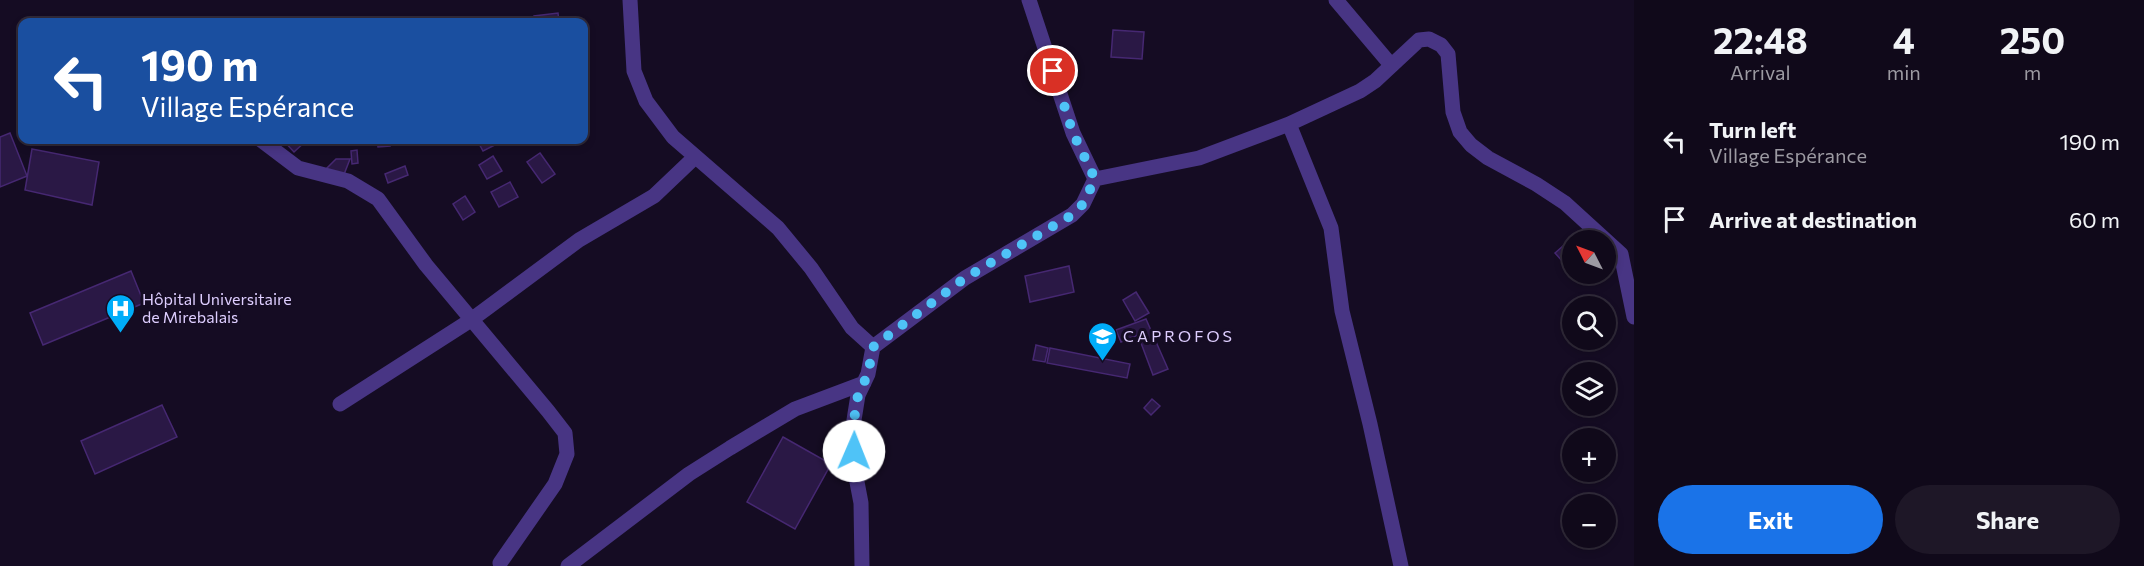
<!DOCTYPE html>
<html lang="en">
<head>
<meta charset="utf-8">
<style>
	body { margin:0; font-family:Commissioner,sans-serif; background:#1e1727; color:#f1f3f6; height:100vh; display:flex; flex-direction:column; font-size:22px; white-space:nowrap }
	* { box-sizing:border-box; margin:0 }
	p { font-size:20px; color:#9c9aa2 }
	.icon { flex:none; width:33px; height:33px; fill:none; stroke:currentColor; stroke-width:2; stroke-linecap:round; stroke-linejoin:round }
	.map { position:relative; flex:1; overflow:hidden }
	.side { display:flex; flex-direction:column; background:#10091a; width:510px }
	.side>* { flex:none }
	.banner { position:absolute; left:18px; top:18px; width:570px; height:126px; border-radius:12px; box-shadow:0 3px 9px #0003,0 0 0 2px #302a39; background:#1a4fa0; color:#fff; overflow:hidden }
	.needle { width:39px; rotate:312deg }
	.controls { position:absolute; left:1562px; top:230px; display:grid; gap:12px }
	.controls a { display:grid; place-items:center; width:54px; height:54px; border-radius:50%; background:#10091a; box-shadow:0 3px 9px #0003,0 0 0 2px #302a39; font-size:30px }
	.pin { position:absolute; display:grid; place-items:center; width:51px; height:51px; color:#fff; margin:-26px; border:3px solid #fff; border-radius:50%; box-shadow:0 2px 6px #0007 }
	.me { position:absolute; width:66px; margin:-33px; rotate:1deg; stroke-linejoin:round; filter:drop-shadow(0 0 4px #0008) }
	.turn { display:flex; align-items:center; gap:21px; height:126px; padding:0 24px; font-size:27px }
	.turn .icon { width:78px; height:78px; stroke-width:2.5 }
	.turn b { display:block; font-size:42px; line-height:51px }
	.eta { display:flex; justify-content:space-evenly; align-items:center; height:102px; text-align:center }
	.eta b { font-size:36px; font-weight:700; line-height:42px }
	.button { display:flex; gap:12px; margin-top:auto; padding:12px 24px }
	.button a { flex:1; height:69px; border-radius:36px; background:#1a73e8; color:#fff; font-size:24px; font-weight:700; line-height:69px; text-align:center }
	.button a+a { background:#1e1727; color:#f1f3f6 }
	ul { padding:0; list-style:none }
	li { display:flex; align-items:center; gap:18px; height:78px; padding:0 24px }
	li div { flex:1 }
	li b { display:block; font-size:22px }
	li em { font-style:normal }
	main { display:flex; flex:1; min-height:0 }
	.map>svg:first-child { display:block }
	.building { fill:#2a1845; stroke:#462872; stroke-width:1.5 }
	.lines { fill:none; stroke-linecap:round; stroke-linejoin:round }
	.minor { stroke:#483584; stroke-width:15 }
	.route { stroke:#4fc3f7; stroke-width:10; stroke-dasharray:0 18 }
	.labels { text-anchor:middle; stroke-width:6; stroke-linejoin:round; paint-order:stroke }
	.poi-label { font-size:16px; fill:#deceff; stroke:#150c23; text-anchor:start }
</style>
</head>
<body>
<main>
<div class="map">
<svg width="1634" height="566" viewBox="0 0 1634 566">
	<rect width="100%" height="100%" fill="#150c23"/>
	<!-- building -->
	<path class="building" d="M558,13l1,9h-25v-6z
		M1113,30l31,2 -2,27 -31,-2z
		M10,133l17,43 -27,11v-50z
		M283,140h24l-13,12z
		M377,140h12l1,6 -12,1z
		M477,140h18l2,4 -14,7z
		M32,149l67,13 -7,43 -67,-15z
		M357,150l1,13 -6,1 -1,-13z
		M540,153l15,21 -13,9 -15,-21z
		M493,156l9,15 -15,8 -8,-14z
		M336,159h14l-7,18 -19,-6z
		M405,166l3,9 -20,8 -3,-9z
		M510,182l8,15 -19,10 -8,-15z
		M465,196l10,16 -12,8 -10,-16z
		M1571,239l1,1v32l-17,-19z
		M1069,266l5,26 -44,10 -5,-26z
		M131,271l13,32 -101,42 -13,-32z
		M1136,292l13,21 -14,8 -12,-21z
		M1146,319l22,50 -15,6 -15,-40 -17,7 -5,-12z
		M1036,345l12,3 -3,14 -12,-2z
		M1050,348l80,16 -3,14 -80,-15z
		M1152,399l8,7 -9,9 -7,-7z
		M162,405l15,32 -82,37 -14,-33z
		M783,437l48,27 -36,65 -48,-27z"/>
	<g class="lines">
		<!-- minor -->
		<path class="minor" d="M630,0l4,71 12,30 27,36 105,91 33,40 41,60 21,19
			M1336,0l55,65
			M1289,124l42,104 11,83 28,113 31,142
			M261,140l37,28 50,13 30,18 48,66 122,146 17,22 2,21 -12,30 -55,79
			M1095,179l104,-21 90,-34 71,-33 15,-10 44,-41 10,-1 12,6 7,9 5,58 7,20 11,13 17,13 48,26 29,19 56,51 13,63
			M340,404l131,-84 108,-80 75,-44 41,-39
			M568,566l121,-92 41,-26 65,-39 69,-26
			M862,566l-1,-63 -8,-42 1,-41 4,-25 10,-21 5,-27 92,-69 107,-63 11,-11 12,-25 -22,-46 -44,-133"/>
	</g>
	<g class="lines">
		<!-- route -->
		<path class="route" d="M854,451v-31l4,-25 10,-21 5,-27 92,-69 107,-63 11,-11 12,-25 -22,-46 -20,-62"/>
	</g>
	<!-- icons -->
	<defs>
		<symbol id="hospital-pin" viewBox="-11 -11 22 30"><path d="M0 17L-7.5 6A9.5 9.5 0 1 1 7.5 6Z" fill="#00adf9" stroke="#150c23"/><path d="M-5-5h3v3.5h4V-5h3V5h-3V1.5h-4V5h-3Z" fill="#fff"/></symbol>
		<symbol id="school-pin" viewBox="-11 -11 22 30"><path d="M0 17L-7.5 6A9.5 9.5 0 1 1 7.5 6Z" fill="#00adf9" stroke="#150c23"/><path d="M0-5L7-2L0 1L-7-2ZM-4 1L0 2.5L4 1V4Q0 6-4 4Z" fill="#fff"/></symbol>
	</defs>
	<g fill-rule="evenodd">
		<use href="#hospital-pin" x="104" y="292" width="33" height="45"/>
		<use href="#school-pin" x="1086" y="320" width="33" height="45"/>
	</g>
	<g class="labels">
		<!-- poi labels -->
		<g class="poi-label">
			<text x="142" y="305">Hôpital Universitaire<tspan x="142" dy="18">de Mirebalais</tspan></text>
			<text x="1123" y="342">C A P R O F O S</text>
		</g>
	</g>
</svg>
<div class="controls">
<a><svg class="needle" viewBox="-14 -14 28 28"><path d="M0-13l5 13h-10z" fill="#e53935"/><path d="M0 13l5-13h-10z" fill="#9c9aa2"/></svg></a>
<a><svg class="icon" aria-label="search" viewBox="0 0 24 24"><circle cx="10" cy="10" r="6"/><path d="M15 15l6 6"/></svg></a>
<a><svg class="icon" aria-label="layers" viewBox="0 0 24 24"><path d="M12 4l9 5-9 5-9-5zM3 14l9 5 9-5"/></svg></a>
<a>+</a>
<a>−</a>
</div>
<div class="pin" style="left:1053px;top:71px;background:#d93025"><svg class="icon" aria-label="arrive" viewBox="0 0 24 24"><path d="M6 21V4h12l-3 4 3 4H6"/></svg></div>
<svg class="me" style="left:854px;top:451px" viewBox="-20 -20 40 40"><circle r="19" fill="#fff"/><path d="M0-13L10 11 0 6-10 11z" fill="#4fc3f7"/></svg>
<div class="banner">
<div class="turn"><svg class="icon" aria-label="left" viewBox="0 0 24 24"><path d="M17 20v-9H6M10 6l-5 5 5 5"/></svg><div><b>190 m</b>Village Espérance</div></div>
</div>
</div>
<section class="side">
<div class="eta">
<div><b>22:48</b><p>Arrival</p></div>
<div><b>4</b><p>min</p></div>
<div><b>250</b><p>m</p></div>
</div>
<ul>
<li><svg class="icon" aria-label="left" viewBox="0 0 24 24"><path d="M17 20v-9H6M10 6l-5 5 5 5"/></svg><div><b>Turn left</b><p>Village Espérance</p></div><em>190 m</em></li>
<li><svg class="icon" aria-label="arrive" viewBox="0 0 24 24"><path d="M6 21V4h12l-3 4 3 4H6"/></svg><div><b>Arrive at destination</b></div><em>60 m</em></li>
</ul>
<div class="button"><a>Exit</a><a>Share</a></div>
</section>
</main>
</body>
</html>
